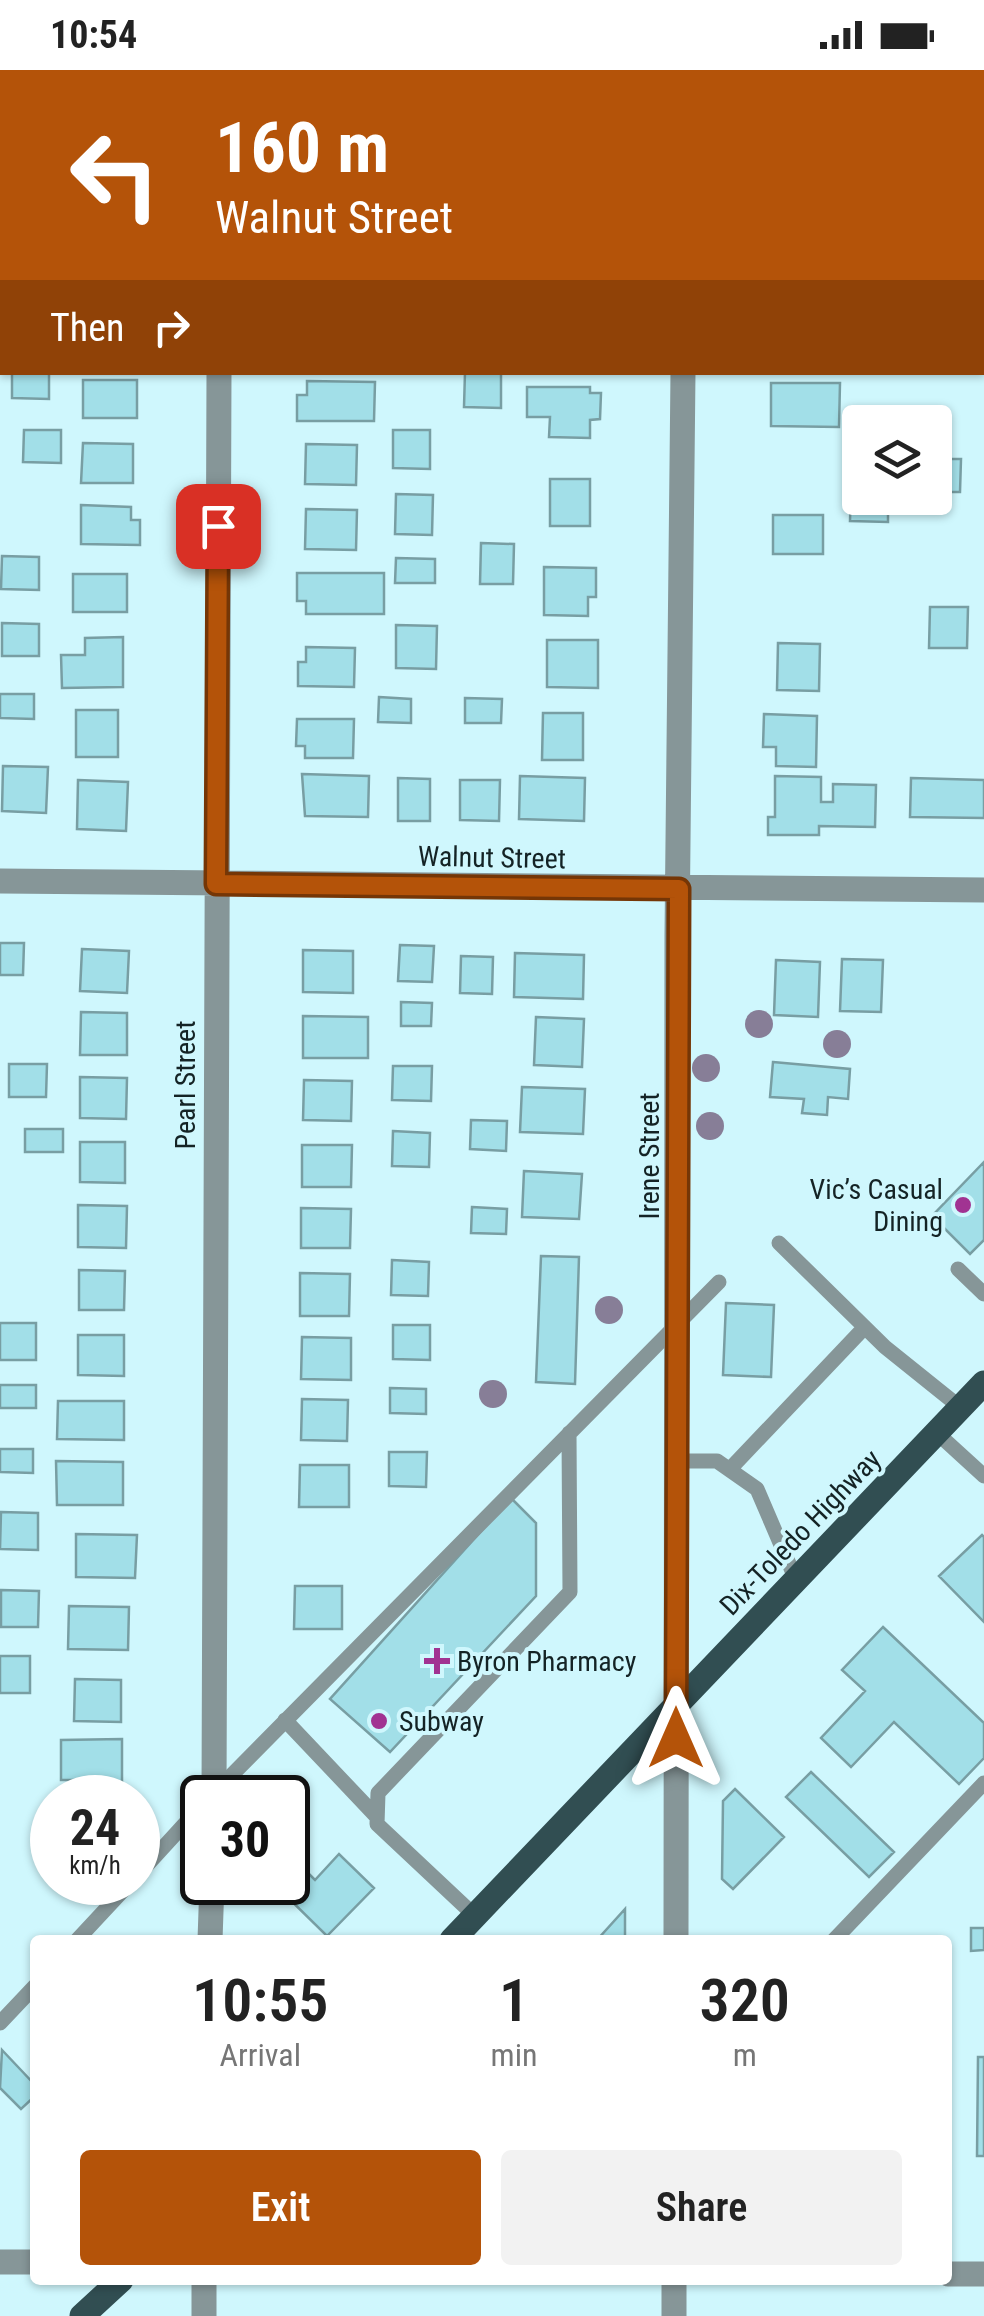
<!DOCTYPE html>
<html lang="en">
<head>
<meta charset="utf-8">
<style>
	body { margin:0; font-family:"Roboto Condensed",sans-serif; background:#f2f2f2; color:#222; height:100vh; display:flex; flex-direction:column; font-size:38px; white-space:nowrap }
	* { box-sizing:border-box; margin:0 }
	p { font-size:32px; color:#767676 }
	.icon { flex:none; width:55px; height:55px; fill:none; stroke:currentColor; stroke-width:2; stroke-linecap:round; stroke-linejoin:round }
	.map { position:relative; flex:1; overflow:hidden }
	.side { position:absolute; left:30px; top:1865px; width:922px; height:350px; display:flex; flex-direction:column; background:#fff; border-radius:10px; box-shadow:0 2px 8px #0004 }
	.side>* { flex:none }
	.guide { position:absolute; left:0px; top:0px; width:985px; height:305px; box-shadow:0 2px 8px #0004; background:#b45309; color:#fff; overflow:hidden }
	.controls { position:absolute; left:842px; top:335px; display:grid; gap:20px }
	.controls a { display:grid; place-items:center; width:110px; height:110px; border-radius:10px; background:#fff; box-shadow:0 2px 8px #0004; font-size:50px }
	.speed { position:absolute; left:30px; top:1705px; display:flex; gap:20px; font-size:50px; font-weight:700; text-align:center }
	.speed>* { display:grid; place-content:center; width:130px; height:130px; border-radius:50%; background:#fff; box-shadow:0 2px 8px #0004; line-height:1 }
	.speed small { font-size:25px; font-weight:400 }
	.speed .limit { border:5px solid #111; border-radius:15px; background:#fff; color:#111 }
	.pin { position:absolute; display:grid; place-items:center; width:85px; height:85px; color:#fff; margin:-42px; border-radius:20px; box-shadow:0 5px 15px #0006 }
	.me { position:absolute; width:110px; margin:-55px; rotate:0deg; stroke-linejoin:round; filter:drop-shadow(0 0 8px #0008) }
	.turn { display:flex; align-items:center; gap:35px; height:210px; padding:0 50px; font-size:45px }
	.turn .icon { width:130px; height:130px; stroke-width:2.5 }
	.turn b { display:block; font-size:70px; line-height:85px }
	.then { display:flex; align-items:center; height:95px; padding:0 50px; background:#0003; gap:20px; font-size:38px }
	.eta { display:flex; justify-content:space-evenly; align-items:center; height:170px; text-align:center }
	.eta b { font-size:60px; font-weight:600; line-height:70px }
	.primary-button { display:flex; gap:20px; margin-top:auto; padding:20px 50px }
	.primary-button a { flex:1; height:115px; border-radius:10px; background:#b45309; color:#fff; font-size:40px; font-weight:600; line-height:115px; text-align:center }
	.primary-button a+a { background:#f2f2f2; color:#222 }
	.status { display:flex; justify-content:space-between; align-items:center; height:70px; padding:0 50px; background:#fff; direction:ltr }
	.status svg { height:28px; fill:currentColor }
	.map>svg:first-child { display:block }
	.building { fill:#a2dfe8; stroke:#789ea3; stroke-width:2.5 }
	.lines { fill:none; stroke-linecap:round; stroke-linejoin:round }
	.service { stroke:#869698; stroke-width:15 }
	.minor { stroke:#869698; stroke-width:25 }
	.primary { stroke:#314e52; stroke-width:25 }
	.tree { fill:#877e97 }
	.route-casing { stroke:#753606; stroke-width:25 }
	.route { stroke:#b45309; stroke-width:18 }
	.poi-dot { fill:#a13392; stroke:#cff7fd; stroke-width:4 }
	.labels { text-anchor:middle; stroke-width:8; stroke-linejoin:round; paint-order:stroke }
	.street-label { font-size:28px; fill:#142325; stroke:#cff7fd }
	.poi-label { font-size:28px; fill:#142325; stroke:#cff7fd; text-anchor:start }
</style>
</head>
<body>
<div class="status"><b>10:54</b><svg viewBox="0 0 49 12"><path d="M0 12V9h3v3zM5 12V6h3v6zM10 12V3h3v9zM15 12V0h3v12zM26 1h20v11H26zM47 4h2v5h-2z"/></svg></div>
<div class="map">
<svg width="984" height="2246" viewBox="0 0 984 2246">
	<rect width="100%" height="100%" fill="#cff7fd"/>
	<!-- building -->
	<path class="building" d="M12,302h37v27l-37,-1z
		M465,302h36v36l-37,-1z
		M83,310h54v38h-54z
		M307,311l68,1 -1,39h-77v-26h10z
		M771,313h69l-1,44 -68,-1z
		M527,317h63v6h11l-1,26 -10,1v18l-41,-1 1,-20h-23z
		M24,360h37v33l-38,-1z
		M393,360h37v39l-37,-1z
		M83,373l50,1v39h-52z
		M306,374l51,1 -1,40 -51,-1z
		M935,389h26l-1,33h-25z
		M550,409h40v47h-40z
		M851,418h9v10h28v24l-38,-1z
		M396,424l37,1 -1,40 -37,-1z
		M81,435l50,2v13h9v25l-59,-1z
		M306,439l51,1 -1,40 -51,-1z
		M773,445h50v39h-50z
		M481,473l33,1 -1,40h-33z
		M2,486l37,1v33l-38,-1z
		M396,488l39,1v24h-40z
		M544,497l52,1v29h-8v19l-44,-1z
		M297,503h87v41h-78v-13h-9z
		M73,504h54v38h-54z
		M930,537h38l-1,41h-38z
		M2,553l37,1v32h-37z
		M396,555l41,1 -1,43 -40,-1z
		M123,567v50l-61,1 -1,-33h24v-17z
		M547,570h51v48l-51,-1z
		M778,573l42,1 -1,47 -42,-1z
		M306,577l49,1 -1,39 -56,-1v-24h8z
		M0,624h34v25l-34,-1z
		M379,627l32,2v24l-33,-1z
		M465,628l37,1 -1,24h-36z
		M76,640h42v47h-42z
		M543,643h40v47h-41z
		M764,644l53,2 -1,51 -40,-1v-19h-13z
		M297,649h57l-1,39h-48v-12h-9z
		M3,696l45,1 -2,46 -44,-2z
		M302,704l67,2 -1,41 -63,-1z
		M520,706l65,2 -1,43 -65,-2z
		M775,706l46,1v25h12v-18l43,1 -1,42 -56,-1v9h-51v-18h7z
		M398,708l32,1v42h-32z
		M911,708l73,2v38l-74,-1z
		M78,710l50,2 -2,49 -49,-2z
		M460,710h40l-1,41 -39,-1z
		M0,873h24l-1,32h-23z
		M400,875l34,1 -2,36 -34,-1z
		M82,879l47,2 -2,42 -47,-2z
		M303,880l50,1v42l-50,-1z
		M515,883l69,2 -1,44 -69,-2z
		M461,886l32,1 -1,37 -32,-1z
		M842,889l41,1 -2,52 -41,-1z
		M776,890l44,2 -2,55 -44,-2z
		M401,932l31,1 -1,23h-30z
		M81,942l46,1v42h-47z
		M303,946l65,1v41h-65z
		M536,947l48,2 -2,48 -48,-2z
		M773,992l77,7 -2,30 -20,-2 -1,18 -25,-2 2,-14 -34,-2z
		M9,994h38l-1,33h-37z
		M393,996h39l-1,35 -39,-1z
		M80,1007l47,1 -1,41 -46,-1z
		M304,1010l48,1 -1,40 -48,-1z
		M522,1017l63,2 -2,45 -63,-2z
		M471,1050l36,1 -1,30 -36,-2z
		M25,1059h38v23h-38z
		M393,1061l37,2 -1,34 -37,-1z
		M80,1072h45v41l-45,-1z
		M302,1075h50l-1,42h-49z
		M984,1092v78l-14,14 -38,-38z
		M524,1101l58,3 -3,45 -57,-2z
		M78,1135l49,1 -1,42 -48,-1z
		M472,1137l35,2 -1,25 -35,-1z
		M301,1138l50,1 -1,39h-49z
		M541,1186l38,1 -4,127 -39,-2z
		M392,1190l37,2 -1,34 -37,-1z
		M79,1200l46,1 -1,39h-45z
		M300,1203l50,1 -1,42h-49z
		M726,1233l48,2 -3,72 -48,-2z
		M0,1253h36v37h-36z
		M393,1255h37v35l-37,-1z
		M78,1265h46v41l-46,-1z
		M302,1267l49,1v42l-50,-1z
		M0,1315h36v23h-36z
		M390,1318l36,1v25l-36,-1z
		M302,1329l46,1 -1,41 -46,-1z
		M58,1331h66v39l-67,-1z
		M0,1379h33v24l-33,-1z
		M389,1382h38l-1,35 -37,-1z
		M56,1391l67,1v43h-66z
		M300,1395h49v42h-50z
		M511,1428l25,25v73l-146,156 -60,-53z
		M1,1442l37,1v37l-38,-1z
		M76,1464l61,1 -2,43 -59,-1z
		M982,1465l2,2v85l-45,-46z
		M295,1516h47v43h-48z
		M1,1520l38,1 -1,36h-37z
		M69,1536l60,1 -1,43 -60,-1z
		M883,1557l101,96v35l-25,26 -65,-62 -43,45 -30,-29 44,-47 -23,-21z
		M0,1586h30v37h-30z
		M75,1609l46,1v42l-47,-1z
		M122,1669v47h-7v12h-17v-18h-37v-40z
		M811,1702l83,80 -25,25 -83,-80z
		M735,1719l49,48 -51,52 -11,-10 1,-78z
		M288,1783l27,27 24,-26 35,34 -47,48 -55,-54h16z
		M625,1839v31h-28z
		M971,1858h13v22l-13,1z
		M2,1980l33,35v11l-14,13 -21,-21z
		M978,1987h6v99h-7z"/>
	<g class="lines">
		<!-- service -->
		<path class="service" d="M779,1173l106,104 76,61
			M958,1199l26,25
			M937,1363l47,43
			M679,1391h38l40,28 39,91
			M730,1399l134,-141
			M285,1650l90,95
			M212,1725l507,-513
			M138,1805l64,-70
			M475,1846l-98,-92 1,-31 192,-201 -1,-159
			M77,1870l54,-58
			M834,1870l150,-157
			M0,1953l35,-37"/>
		<!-- minor -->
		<path class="minor" d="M221,2v-2
			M686,2v-2
			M0,811l984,9
			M214,1728l5,-1426
			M210,1870l2,-58
			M676,1870l1,-1005 6,-563
			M0,2192h35
			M948,2204h36
			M204,2246v-36
			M674,2246v-36"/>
		<!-- primary -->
		<path class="primary" d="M452,1870l532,-557
			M82,2246l39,-36"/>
	</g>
	<!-- trees -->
	<g class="tree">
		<circle cx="759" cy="954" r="14"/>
		<circle cx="837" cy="974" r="14"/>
		<circle cx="706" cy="998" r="14"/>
		<circle cx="710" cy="1056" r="14"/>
		<circle cx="609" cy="1240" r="14"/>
		<circle cx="493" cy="1324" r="14"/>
	</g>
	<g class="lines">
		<defs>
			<path id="route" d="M218,456l-2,358 463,5 -3,849"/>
		</defs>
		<!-- route casing -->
		<use href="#route" class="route-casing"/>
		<!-- route -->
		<use href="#route" class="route"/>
	</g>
	<!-- markers -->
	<g class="poi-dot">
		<circle cx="963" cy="1135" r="10"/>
		<path d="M432 1576h10v10h10v10h-10v10h-10v-10h-10v-10h10z"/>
		<circle cx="379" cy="1651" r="10"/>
	</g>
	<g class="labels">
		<!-- street labels -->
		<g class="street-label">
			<text transform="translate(492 787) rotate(1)" y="10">Walnut Street</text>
			<text transform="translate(185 1015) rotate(-90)" y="10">Pearl Street</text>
			<text transform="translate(649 1086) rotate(-90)" y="10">Irene Street</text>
			<text transform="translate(800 1462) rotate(-46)" y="10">Dix-Toledo Highway</text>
		</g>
		<!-- poi labels -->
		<g class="poi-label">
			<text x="943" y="1129" text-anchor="end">Vic’s Casual<tspan x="943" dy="32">Dining</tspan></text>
			<text x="457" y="1601">Byron Pharmacy</text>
			<text x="399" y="1661">Subway</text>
		</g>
	</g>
</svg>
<div class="controls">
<a><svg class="icon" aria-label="layers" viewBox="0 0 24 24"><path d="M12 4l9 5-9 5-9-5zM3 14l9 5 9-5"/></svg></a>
</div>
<div class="speed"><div>24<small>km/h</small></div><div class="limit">30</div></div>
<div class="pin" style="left:218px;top:456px;background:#d93025"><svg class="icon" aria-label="arrive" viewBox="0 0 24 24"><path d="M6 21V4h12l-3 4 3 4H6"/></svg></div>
<svg class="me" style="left:676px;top:1668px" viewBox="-20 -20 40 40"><path d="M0-17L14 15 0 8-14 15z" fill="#b45309" stroke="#fff" stroke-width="4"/></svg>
<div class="guide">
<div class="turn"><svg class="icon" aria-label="left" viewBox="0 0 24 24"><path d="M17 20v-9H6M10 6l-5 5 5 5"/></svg><div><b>160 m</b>Walnut Street</div></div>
<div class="then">Then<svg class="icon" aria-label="right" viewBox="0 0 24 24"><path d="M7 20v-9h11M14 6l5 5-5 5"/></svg></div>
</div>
<section class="side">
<div class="eta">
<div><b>10:55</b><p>Arrival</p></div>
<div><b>1</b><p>min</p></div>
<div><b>320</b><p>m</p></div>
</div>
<div class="primary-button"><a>Exit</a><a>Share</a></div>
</section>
</div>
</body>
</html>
